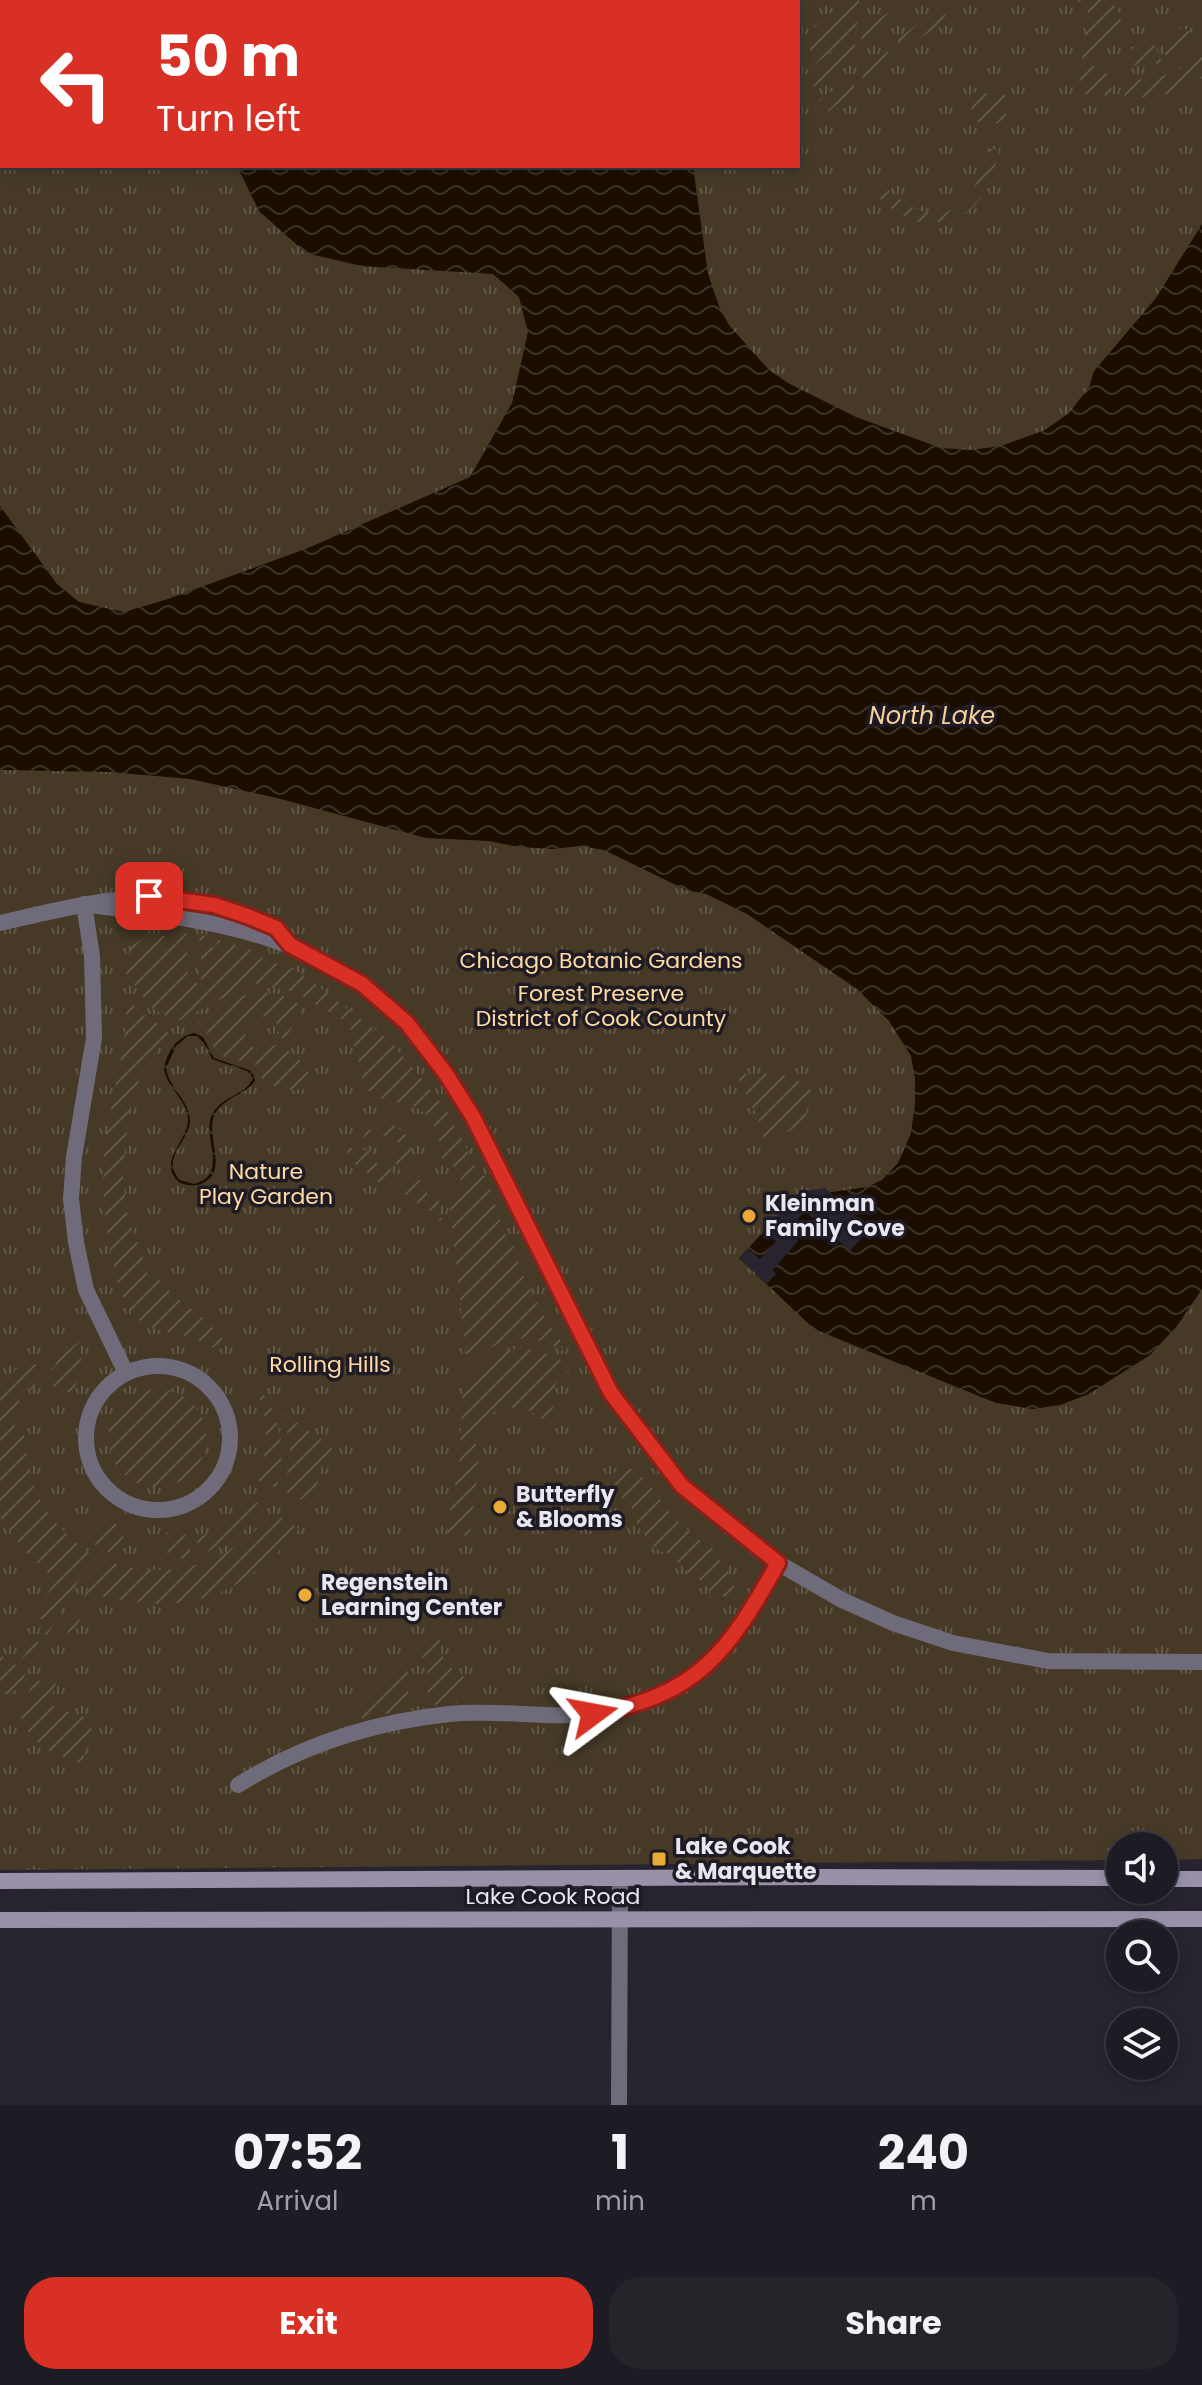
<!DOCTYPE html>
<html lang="en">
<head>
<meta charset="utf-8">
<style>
	body { margin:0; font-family:Poppins,sans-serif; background:#25242b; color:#f1f3f6; height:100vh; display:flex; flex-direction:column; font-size:30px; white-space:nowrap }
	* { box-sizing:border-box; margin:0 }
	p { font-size:26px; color:#a0a1a6 }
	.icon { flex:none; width:44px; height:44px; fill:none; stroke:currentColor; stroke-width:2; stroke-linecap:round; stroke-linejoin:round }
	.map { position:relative; height:2105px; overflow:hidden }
	.sheet { display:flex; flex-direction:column; background:#1d1b23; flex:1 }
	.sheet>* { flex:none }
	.guide { position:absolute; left:0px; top:0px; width:800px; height:168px; box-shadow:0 4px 12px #0003,0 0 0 2px #3b3941; background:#d93025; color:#fff; overflow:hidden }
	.buttons { position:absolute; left:1106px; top:1832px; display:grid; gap:16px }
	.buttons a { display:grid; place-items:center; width:72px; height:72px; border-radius:50%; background:#1d1b23; box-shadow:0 4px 12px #0003,0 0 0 2px #3b3941; font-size:40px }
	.pin { position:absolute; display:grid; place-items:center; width:68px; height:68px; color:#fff; margin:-34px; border-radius:16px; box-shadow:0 4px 12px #0006 }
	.me { position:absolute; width:88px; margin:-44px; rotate:77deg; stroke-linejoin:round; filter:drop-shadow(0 0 6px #0008) }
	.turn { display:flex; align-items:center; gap:28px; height:168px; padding:0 24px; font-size:36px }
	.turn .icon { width:104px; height:104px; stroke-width:2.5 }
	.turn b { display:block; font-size:56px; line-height:68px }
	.eta { display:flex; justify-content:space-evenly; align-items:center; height:136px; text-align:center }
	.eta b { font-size:48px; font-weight:700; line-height:56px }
	.cta { display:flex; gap:16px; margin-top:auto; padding:16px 24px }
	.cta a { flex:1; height:92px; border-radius:32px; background:#d93025; color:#fff; font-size:32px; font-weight:700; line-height:92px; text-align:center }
	.cta a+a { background:#25242b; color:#f1f3f6 }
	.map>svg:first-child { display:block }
	.park { fill:url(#park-tufts); fill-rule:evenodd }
	.garden { fill:url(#garden-furrows) }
	.water { fill:url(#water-waves); fill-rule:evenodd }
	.pier { fill:#27242f }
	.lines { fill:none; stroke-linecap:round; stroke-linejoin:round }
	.lane { stroke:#6f6b7a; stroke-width:16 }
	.street { stroke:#6f6b7a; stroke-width:16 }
	.secondary { stroke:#9891a9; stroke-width:16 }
	.route-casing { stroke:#8d1f18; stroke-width:20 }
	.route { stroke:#d93025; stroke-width:14 }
	.poi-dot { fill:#e9aa38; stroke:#1e1b25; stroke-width:3 }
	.labels { text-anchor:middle; stroke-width:7; stroke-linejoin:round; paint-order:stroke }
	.park-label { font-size:22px; fill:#ffdaa2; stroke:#1e1b25 }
	.poi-label { font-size:22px; font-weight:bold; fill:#e8e6ee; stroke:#1e1b25; text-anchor:start }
	.street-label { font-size:22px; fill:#e8e6ee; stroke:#1e1b25 }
	.water-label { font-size:24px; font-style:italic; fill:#f4cf97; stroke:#1e1b25 }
</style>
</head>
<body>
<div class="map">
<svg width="1202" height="2105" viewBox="0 0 1202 2105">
	<defs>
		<pattern id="park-tufts" width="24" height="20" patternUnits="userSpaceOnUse" patternTransform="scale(2)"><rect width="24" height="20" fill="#463a27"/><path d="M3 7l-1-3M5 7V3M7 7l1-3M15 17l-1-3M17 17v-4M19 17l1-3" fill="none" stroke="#615647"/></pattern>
		<pattern id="garden-furrows" width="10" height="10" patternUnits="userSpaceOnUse" patternTransform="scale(2)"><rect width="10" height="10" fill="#463a27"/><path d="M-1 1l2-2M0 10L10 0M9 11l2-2" fill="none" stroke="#615647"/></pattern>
		<pattern id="water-waves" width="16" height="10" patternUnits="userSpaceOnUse" patternTransform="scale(2)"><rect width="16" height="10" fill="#1b0e00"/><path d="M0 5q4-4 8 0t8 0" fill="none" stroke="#3c3126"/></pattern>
	</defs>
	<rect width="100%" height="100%" fill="#27242f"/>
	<!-- park -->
	<path class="park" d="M0,0h1202v1859l-38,1v-14h-44v14l-1120,10zM2,2h796v164h-796z"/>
	<!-- garden -->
	<path class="garden" d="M848,0h11l-3,33 -49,37 7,-44z
		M1108,0l13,15 -2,21 -8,-4 -21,33 23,12 -3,19 -32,-3 11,-89 -18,-4z
		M946,2l-1,18 -48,36 1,-17z
		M892,10v16l-31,24 1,-19z
		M1183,27l16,12 -10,10 -21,12 -6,-18z
		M855,38v17l-42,32 -8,-9z
		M1155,45l7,18 -34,3 3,-19z
		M888,47l-1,18 -24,19 -1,-17z
		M1202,54v24c-24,17 -49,20 -78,20l3,-18c29,0 53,-6 75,-26z
		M853,74l1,16 -26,22 -9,-11z
		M973,92l35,3 -4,29 -34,-3z
		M990,149h9c-6,36 -22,72 -64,73 -10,1 -21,0 -30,-5 -11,-5 -21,-15 -30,-23l9,-8c54,51 87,27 106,-37z
		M184,933l25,3 -1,5 -21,-2 1,45 13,-1v-36h14l3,-7 36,10 5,6 43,18 88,67 31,37 27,35 30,58 9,7 17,55 8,8 10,33 27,52 10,11 4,14c-37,-20 -55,-15 -89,7l-8,-4 -17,-154c18,-17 15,-30 -7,-40l-3,-20 -7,-20 -16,-13 -37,-9 -8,-5 -6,-6 -15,-60 -4,-5 -51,-30 -42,-9 -77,39 -26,-15 -24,-34 5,-27 16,-10h32z
		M258,991l25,5 21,10 -19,34 -6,-6 -3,-12 -9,-6 -15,2 -8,12c4,26 18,18 35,14 15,11 30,19 32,40l-5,5 -14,1 -29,-7 -3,-16c-26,-14 -41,3 -53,-35l-12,-5c9,-15 45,-31 63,-36z
		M127,1003h6l4,7 30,20 1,4 -25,35 -4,-1 -4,10 4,2 -9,29 -7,57 -5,1v9h5l5,43 18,45 -4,2 6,8 5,-2 21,24 31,23 19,22v4l-5,4c-10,-2 -19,-8 -28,-11 -17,-6 -38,-6 -52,-18 -15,-13 -20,-31 -24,-49 -12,-46 -15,-94 -8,-140 7,-43 19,-84 20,-128z
		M745,1074c25,-1 48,-2 67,17l-9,34 -38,17 -7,-24 -19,-38 1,-5z
		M382,1124c27,2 41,27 17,46l-4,-8c10,-12 5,-24 -9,-27l-13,6 -11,-2 4,-7z
		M350,1148l21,3 6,12 12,3 7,12 -9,7 -9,-3 -30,-24 -1,-7z
		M410,1178l12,3 6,14 11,6 3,22 -15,-14 -28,-18z
		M81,1340v27l-8,27 -28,-11 14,-25z
		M518,1348l17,2 34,13v8c-21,10 -16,31 -15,52l-6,2c-5,-4 -10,-10 -16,-13 -22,-12 -55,1 -60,26l8,13 -10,84 -17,2 -5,-3 -1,-8 12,-60 4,-78c8,-20 34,-36 55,-40z
		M23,1362h8l11,7 -9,21 -11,-3 -9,47 11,1c4,58 22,86 69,120l-46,81 -8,-5 5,-10 -10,-7 22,-34 -29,-26 -27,-37v-130z
		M258,1387c24,29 29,65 18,101l-18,-7c10,-36 13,-56 -2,-92z
		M108 1438a49 49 0 1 1 98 0a49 49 0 1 1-98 0Z
		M285,1414l47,33 -1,13h-7l-13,44 -28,-13 8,-33z
		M621,1467c23,0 35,30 48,45 18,22 73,52 64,86l-22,-4 -5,-10 -17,-11 -18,-18 -16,-6 -17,-23 -8,-23 -15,-10 -3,-19z
		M249,1497l16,11c-17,22 -38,36 -64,46l-5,-15 24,-12z
		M272,1512l27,17c-59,72 -121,89 -209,64l-20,52 -7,-3 39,-83c63,25 129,7 170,-47z
		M104,1518l22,11 -9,27 -30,-15z
		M184,1530l8,27 -24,4 -2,-28z
		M436,1625l6,4c-8,26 5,38 27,51l-10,13 -2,10 -21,3 -8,-8 -1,-40 -15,-1z
		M35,1640l5,4 -22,45 -9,5 -9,-4v-35l17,11z
		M408,1660v48l-43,11 -12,-6z
		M59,1675l-11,30 46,15 -12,43c-30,-7 -52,-19 -63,-50l15,-33 16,2z"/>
	<!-- water -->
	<path class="water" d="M0,0h678v2h-676l-2,127z
		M237,166h456l15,108 12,35 9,16 40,45 19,13 68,34 85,31 30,2 30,-4 44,-16 24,-17 20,-26 5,-16 62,-73 46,-74v1065l-25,37 -27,29 -61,39 -29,11 -27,4 -37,-6 -182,-74 -75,-71 57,-61 71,-10 15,-7 16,-17 13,-30 4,-30v-24l-4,-23 -22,-35 -32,-32 -110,-75 -41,-20 -20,-4 -82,-40 -25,-4 -26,3 -34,-2 -30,-6 -63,-3 -149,-40 -87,-19 -81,-7 -109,-2v-264l57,78 22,18 45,10 44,-13 140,-51 162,-71 42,-74 16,-71 -9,-35 -26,-23 -132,-8 -55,-13 -47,-42z
		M194,1033l9,4 11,21 35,12 4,3 2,8c-9,13 -29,16 -39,31 -13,21 13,56 -11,70 -9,5 -16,4 -25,1 -24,-20 7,-41 8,-63 0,-19 -21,-32 -24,-51 3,-17 12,-32 30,-36zM188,1036h9l7,7 8,16 35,12 6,7c-6,17 -35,19 -42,39 -8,23 18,58 -17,67l-14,-4c-20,-22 9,-38 10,-59 0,-20 -21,-33 -24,-53l10,-22z"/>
	<!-- pier -->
	<path class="pier" d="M825,1188l45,41 -20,22 -45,-40 -18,20 11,10 -25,29 3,4 -9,10 -28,-26 9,-9 12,10 16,-18 -11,-11 35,-38z"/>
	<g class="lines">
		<!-- lane -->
		<path class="lane" d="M84,904c123,17 228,25 321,118 27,27 48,63 68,95l138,276 71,93 96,77 64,37 51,23 60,20 95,18 154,1
			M84,904l8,52 2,82 -20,119 -3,42 5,43 10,48 40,83
			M0,923c80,-18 150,-39 231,-13 23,8 42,15 58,33
			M86 1438a72 72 0 1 1 144 0a72 72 0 1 1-144 0Z
			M238,1785c64,-40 136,-63 211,-71 48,-5 98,5 146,0 22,-3 43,-10 63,-20 66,-30 86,-70 120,-131"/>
		<!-- street -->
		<path class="street" d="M619,2105l1,-227"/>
		<!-- secondary -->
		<path class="secondary" d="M1164,1879h38
			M0,1881l821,-4 299,1
			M0,1920l1202,-1"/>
	</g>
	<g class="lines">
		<defs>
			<path id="route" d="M149,896l65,9 33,11 29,12 14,17 72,39 45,39 39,51 27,43 138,276 71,93 96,77c-49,88 -80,133 -185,151"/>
		</defs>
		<!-- route casing -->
		<use href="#route" class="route-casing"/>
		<!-- route -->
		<use href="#route" class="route"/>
	</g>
	<!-- markers -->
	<g class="poi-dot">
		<circle cx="749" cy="1216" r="8"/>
		<circle cx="500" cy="1507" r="8"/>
		<circle cx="305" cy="1595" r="8"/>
		<rect x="651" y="1851" width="16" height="16" rx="4"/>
	</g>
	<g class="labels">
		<!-- park labels -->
		<g class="park-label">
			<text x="601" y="968">Chicago Botanic Gardens</text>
			<text x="601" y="1001">Forest Preserve<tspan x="601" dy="25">District of Cook County</tspan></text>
			<text x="266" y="1179">Nature<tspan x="266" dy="25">Play Garden</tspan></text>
			<text x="330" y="1372">Rolling Hills</text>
		</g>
		<!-- poi labels -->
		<g class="poi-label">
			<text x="765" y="1211">Kleinman<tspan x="765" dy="25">Family Cove</tspan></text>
			<text x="516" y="1502">Butterfly<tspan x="516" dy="25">&amp; Blooms</tspan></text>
			<text x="321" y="1590">Regenstein<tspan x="321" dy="25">Learning Center</tspan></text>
			<text x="675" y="1854">Lake Cook<tspan x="675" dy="25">&amp; Marquette</tspan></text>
		</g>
		<!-- street labels -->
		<g class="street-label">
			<text x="553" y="1904">Lake Cook Road</text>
		</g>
		<!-- water labels -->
		<g class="water-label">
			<text x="932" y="724">North Lake</text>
		</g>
	</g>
</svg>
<div class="buttons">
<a><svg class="icon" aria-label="sound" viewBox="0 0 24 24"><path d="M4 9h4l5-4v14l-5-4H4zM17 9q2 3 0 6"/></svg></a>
<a><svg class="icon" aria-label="search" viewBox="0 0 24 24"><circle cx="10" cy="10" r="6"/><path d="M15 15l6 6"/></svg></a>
<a><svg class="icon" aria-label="layers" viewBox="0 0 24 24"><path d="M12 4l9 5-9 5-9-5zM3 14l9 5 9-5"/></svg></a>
</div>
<div class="pin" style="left:149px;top:896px;background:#d93025"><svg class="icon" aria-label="arrive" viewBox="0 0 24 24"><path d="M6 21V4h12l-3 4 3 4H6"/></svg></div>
<svg class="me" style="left:593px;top:1714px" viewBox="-20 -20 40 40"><path d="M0-17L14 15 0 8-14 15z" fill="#d93025" stroke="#fff" stroke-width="4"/></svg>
<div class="guide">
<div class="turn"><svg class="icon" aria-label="left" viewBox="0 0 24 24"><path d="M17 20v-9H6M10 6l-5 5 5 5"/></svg><div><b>50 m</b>Turn left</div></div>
</div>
</div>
<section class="sheet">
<div class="eta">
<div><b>07:52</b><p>Arrival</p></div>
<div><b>1</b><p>min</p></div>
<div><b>240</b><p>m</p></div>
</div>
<div class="cta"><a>Exit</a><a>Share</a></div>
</section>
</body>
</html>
